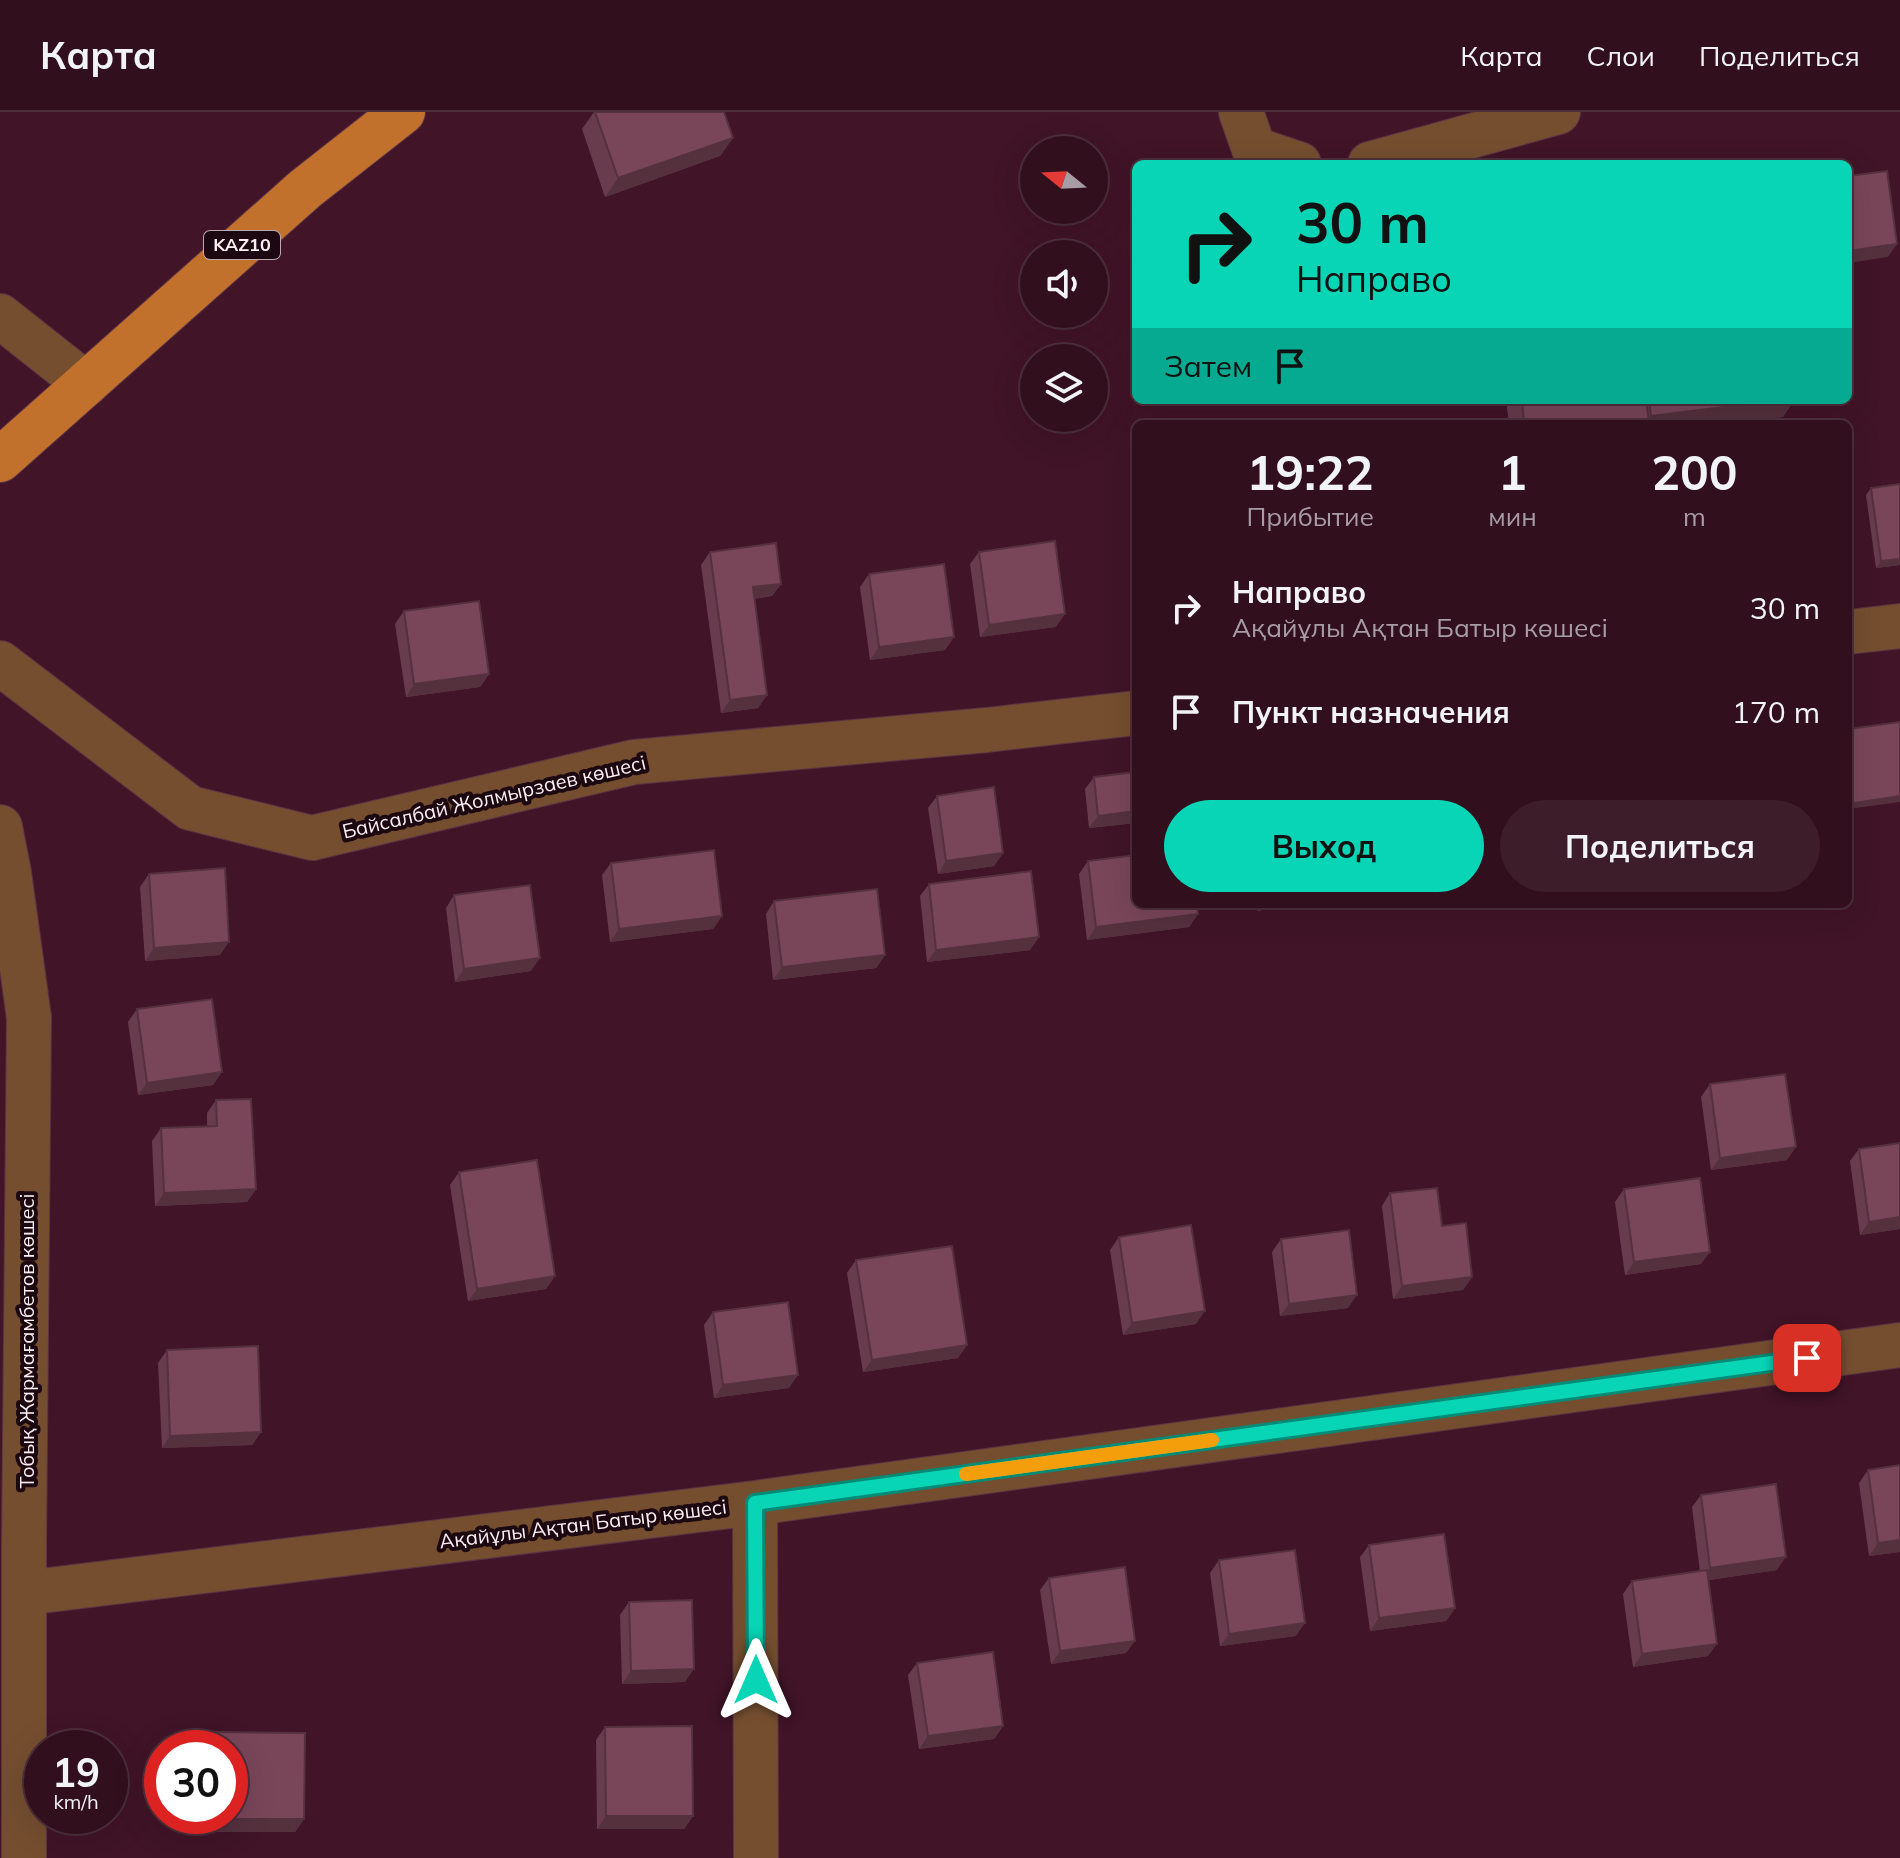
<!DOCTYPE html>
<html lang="ru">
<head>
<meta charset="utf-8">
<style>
	body { margin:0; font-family:Mulish,sans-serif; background:#3d1d2a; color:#f1f3f6; height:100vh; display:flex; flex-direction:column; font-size:30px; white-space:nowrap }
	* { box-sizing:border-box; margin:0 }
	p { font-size:26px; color:#a89ca4 }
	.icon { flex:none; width:44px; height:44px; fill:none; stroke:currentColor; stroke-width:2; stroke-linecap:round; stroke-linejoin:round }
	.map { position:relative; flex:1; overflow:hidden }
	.details { position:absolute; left:1132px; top:308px; width:720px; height:488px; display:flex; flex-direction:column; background:#310f1d; border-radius:12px; box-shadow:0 8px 32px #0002,0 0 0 2px #4c2f3b }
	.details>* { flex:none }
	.banner { position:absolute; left:1132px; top:48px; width:720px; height:244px; border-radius:12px; box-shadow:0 8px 32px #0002,0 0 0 2px #4c2f3b; background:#07d5b6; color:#111; overflow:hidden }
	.needle { width:52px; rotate:288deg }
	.fabs { position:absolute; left:1020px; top:24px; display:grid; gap:16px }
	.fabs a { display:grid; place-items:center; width:88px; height:88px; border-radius:50%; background:#310f1d; box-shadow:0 8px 32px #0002,0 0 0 2px #4c2f3b; font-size:40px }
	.speed { position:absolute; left:24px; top:1618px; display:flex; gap:16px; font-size:40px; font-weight:700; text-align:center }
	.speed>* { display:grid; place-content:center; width:104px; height:104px; border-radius:50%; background:#310f1d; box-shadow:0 8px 32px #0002,0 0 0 2px #4c2f3b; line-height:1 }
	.speed small { font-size:20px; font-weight:400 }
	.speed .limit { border:12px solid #d22; background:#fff; color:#111 }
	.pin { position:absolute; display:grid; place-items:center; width:68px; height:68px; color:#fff; margin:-34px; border-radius:16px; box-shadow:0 4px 12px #0006 }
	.me { position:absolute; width:88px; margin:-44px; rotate:0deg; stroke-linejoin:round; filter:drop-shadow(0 0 6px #0008) }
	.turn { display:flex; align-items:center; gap:28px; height:168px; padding:0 32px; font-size:36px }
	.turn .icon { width:104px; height:104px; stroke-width:2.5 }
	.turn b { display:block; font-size:56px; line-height:68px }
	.then { display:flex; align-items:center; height:76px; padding:0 32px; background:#0003; gap:16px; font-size:30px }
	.eta { display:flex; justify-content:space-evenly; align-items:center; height:136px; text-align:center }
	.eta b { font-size:48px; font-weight:700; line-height:56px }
	.primary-button { display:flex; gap:16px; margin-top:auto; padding:16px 32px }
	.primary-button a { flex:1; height:92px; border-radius:48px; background:#07d5b6; color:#111; font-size:32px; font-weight:700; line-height:92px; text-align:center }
	.primary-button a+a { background:#3d1d2a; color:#f1f3f6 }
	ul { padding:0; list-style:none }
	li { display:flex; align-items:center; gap:24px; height:104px; padding:0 32px }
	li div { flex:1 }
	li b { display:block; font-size:30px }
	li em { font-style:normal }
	header { display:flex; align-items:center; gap:48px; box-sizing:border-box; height:112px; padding:0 40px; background:#310f1d; border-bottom:2px solid #4c2f3b }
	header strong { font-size:38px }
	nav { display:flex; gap:44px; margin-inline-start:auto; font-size:28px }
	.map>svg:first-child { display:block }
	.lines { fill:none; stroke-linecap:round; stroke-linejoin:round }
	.minor-casing { stroke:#5b3344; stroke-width:46 }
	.major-casing { stroke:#5b3344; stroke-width:46 }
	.minor { stroke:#754e30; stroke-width:44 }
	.major { stroke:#c2712c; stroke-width:44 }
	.wall { fill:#683c4d }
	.shaded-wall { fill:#55313e }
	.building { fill:#794659; stroke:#55313e; stroke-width:2 }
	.route-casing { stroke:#058a76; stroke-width:20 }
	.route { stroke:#07d5b6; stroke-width:14 }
	.slow { stroke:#f59e0b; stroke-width:14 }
	.labels { text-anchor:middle; stroke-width:8; stroke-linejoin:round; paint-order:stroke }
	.shield { fill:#1c0810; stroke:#b9aaaf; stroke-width:2 }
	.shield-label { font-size:18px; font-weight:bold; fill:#fcf0f3 }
	.street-label { font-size:20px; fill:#fcf0f3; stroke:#1c0810 }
</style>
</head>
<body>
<header>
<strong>Карта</strong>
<nav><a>Карта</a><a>Слои</a><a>Поделиться</a></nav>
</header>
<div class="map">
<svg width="1900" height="1746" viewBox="0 0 1900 1746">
	<rect width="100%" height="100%" fill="#411427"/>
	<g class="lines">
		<defs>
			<path id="minor" d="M1241,0l13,37 45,15
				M1370,52l188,-52
				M0,204l86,68
				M1848,520l52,-6
				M0,551l190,145 122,30 322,-76 353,-32 149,-17
				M0,715l9,46 20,145 -5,527v313
				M755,1391l1,355
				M25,1481l730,-90 1145,-158"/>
			<path id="major" d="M0,348l305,-271 98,-77"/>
		</defs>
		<!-- minor casing -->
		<use href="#minor" class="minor-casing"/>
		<!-- major casing -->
		<use href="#major" class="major-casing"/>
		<!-- minor -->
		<use href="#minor" class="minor"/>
		<!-- major -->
		<use href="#major" class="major"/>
	</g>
	<!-- wall -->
	<path class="wall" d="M594,0h130l9,26 -13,18 -115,41 -23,-68z
		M1506,288h288l-11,17 -57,7h-217z
		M1900,372v81l-24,3 -10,-73 5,-7z
		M710,440l71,32 -9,12 -18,3 13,96 -9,13 -37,5 -20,-148z
		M979,440l77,75 -76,10 -10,-73z
		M869,462l85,63 -9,13 -75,10 -10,-73z
		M404,499l85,63 -9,13 -74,10 -11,-73z
		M1136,660v51l-47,5 -4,-39 9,-12z
		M937,684l66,57 -9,13 -56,8 -10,-66z
		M1088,749l110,53 -9,13 -102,13 -8,-66z
		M611,751l111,53 -9,13 -103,13 -8,-67z
		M149,762l71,81 -75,6 -5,-74z
		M929,772l110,53 -9,13 -103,12 -7,-66z
		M454,783l77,76 -76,11 -9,-74z
		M774,789l111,54 -9,13 -103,12 -7,-66z
		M1256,792h45l-44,7z
		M137,897l85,63 -9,13 -75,10 -10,-73z
		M1710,972l77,76 -76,10 -10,-73z
		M216,988l40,89 -9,13 -92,4 -3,-65 9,-13 46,-2v-13z
		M1859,1037l41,80 -40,6 -10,-74z
		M459,1060l96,104 -9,13 -78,12 -18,-116z
		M1624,1077l77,75 -76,11 -10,-73z
		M1390,1081l52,33 30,51 -9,13 -70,9 -11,-93z
		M1119,1125l77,87 -73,11 -13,-85z
		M1281,1127l67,69 -68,8 -8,-64z
		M856,1148l111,85 -9,13 -95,14 -16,-99z
		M713,1200l76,76 -75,10 -10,-73z
		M167,1238l94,82 -9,13 -90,3 -4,-85z
		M1868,1358l32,82 -31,4 -10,-73z
		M1701,1383l76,75 -68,10 -1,76 -75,11 -10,-73 9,-13 68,-9 -8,-65z
		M1369,1433l86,63 -9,13 -76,10 -10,-74z
		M1219,1448l77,76 -76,10 -10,-73z
		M1049,1466l77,75 -75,11 -11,-74z
		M629,1490l56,80 -63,2 -2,-69z
		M917,1551l86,63 -9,13 -75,10 -11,-74z
		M605,1615l88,89 -9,13h-87l-1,-89z
		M211,1620l94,1 -1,86 -9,13h-93v-16h28v-68h-28v-3z"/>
	<!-- shaded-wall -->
	<path class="shaded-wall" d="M733,26l-13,18 -115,41 13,-19z
		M1897,132l-9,13 -40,6v-12z
		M1780,288h14l-11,17 -57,7h-104l26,-3 3,-5z
		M1900,447v6l-24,3 5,-7z
		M781,472l-9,12 -28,4 9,-13z
		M1065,502l-9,13 -76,10 9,-12z
		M954,525l-9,13 -75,10 9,-13z
		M489,562l-9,13 -74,10 8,-13z
		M767,583l-9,13 -37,5 9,-13z
		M1900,684v6l-52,7v-5z
		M1136,699v12l-47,5 9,-12z
		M1003,741l-9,13 -56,8 8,-13z
		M1262,792h39l-44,7z
		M1198,802l-9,13 -102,13 9,-13z
		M722,804l-9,13 -103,13 9,-13z
		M1039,825l-9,13 -103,12 9,-12z
		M229,830l-9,13 -75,6 9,-13z
		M885,843l-9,13 -103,12 9,-13z
		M540,846l-9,13 -76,11 9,-13z
		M222,960l-9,13 -75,10 9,-12z
		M1796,1035l-9,13 -76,10 9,-12z
		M256,1077l-9,13 -92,4 9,-13z
		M1900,1105v12l-40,6 9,-13z
		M1710,1140l-9,12 -76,11 9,-13z
		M555,1164l-9,13 -78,12 9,-12z
		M1472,1165l-9,13 -70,9 9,-13z
		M1357,1183l-9,13 -68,8 9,-12z
		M1205,1199l-9,13 -73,11 9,-12z
		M967,1233l-9,13 -95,14 9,-12z
		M798,1263l-9,13 -75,10 9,-13z
		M261,1320l-9,13 -90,3 8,-12z
		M1900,1428v12l-31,4 9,-13z
		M1786,1445l-9,13 -75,11 8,-13z
		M1455,1496l-9,13 -76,10 9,-13z
		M1305,1511l-9,13 -76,10 9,-12z
		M1135,1529l-9,12 -75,11 9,-13z
		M1717,1532l-9,12 -75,11 9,-13z
		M694,1557l-9,13 -63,2 9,-13z
		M1003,1614l-9,13 -75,10 9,-13z
		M606,1704h87l-9,13h-87z
		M211,1707h93l-9,13h-93z"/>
	<!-- building -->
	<path class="building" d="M595,0h129l9,26 -115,40z
		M1887,59l10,73 -49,7v-75z
		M1522,288h124l3,21 -27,3h-98z
		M1649,288h131l-129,16z
		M1900,372v75l-19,2 -10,-73z
		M1055,429l10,73 -76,11 -10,-73z
		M776,431l5,41 -28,3 14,108 -37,5 -20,-148z
		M944,452l10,73 -75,10 -10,-73z
		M479,489l10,73 -75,10 -10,-73z
		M1900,610v74l-52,8v-75z
		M1136,660v39l-38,5 -4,-39z
		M994,675l9,66 -57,8 -9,-65z
		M714,738l8,66 -103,13 -8,-66z
		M1136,743v49h61l1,10 -102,13 -8,-66z
		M225,756l4,74 -75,6 -5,-74z
		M1031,759l8,66 -103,13 -7,-66z
		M530,773l10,73 -76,11 -10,-74z
		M877,777l8,66 -103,12 -8,-66z
		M212,887l10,73 -75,11 -10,-74z
		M1785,962l11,73 -76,11 -10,-74z
		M251,987l5,90 -92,4 -3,-65 56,-2 -1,-26z
		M1900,1031v74l-31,5 -10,-73z
		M537,1048l18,116 -78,13 -18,-117z
		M1700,1066l10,74 -76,10 -10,-73z
		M1437,1076l5,38 24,-3 6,54 -70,9 -12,-93z
		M1191,1113l14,86 -73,12 -13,-86z
		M1349,1118l8,65 -68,9 -8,-65z
		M952,1134l15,99 -95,15 -16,-100z
		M788,1190l10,73 -75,10 -10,-73z
		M258,1234l3,86 -91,4 -3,-86z
		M1900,1353v75l-22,3 -10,-73z
		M1776,1372l10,73 -76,11 -9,-73z
		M1444,1422l11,74 -76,10 -10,-73z
		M1295,1438l10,73 -76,11 -10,-74z
		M1125,1455l10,74 -75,10 -11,-73z
		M1707,1458l10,74 -75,10 -10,-73z
		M692,1488l2,69 -63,2 -2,-69z
		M993,1540l10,74 -75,10 -11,-73z
		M692,1614l1,90h-87l-1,-89z
		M211,1620l94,1 -1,86h-93v-3h19v-68h-19z"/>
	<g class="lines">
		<defs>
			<path id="route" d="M756,1568l-1,-177 1052,-145"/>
		</defs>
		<!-- route casing -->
		<use href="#route" class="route-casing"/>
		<!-- route -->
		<use href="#route" class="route"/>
		<!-- slow -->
		<path class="slow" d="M966,1362l246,-34"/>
	</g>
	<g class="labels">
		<!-- shield labels -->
		<rect class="shield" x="204" y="119" width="76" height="28" rx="6"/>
		<g class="shield-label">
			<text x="242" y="139">KAZ10</text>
		</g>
		<!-- street labels -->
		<g class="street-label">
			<text transform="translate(494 685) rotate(-13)" y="7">Байсалбай Жолмырзаев көшесі</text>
			<text transform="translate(27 1229) rotate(-90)" y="7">Тобық Жармағамбетов көшесі</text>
			<text transform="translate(583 1412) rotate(-7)" y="7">Ақайұлы Ақтан Батыр көшесі</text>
		</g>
	</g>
</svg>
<div class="fabs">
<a><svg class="needle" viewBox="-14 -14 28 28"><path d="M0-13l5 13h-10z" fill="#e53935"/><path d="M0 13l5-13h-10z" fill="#a89ca4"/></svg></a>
<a><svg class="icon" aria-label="sound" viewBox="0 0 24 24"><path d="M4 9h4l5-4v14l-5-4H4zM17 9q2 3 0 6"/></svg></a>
<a><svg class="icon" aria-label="layers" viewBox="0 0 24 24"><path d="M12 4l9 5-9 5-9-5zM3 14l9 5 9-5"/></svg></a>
</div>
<div class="speed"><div>19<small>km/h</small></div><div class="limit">30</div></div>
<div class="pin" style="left:1807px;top:1246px;background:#d93025"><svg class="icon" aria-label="arrive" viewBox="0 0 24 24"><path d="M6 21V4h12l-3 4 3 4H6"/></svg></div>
<svg class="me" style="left:756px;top:1568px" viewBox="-20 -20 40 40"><path d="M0-17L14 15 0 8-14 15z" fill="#07d5b6" stroke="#fff" stroke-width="4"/></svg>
<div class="banner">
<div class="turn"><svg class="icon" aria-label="right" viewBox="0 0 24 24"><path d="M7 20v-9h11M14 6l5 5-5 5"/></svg><div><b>30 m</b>Направо</div></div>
<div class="then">Затем<svg class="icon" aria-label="arrive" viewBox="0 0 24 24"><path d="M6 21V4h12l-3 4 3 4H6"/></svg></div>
</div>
<section class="details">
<div class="eta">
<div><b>19:22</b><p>Прибытие</p></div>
<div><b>1</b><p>мин</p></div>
<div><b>200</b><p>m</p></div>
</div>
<ul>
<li><svg class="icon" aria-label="right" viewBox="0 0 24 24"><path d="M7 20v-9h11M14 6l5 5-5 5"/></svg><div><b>Направо</b><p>Ақайұлы Ақтан Батыр көшесі</p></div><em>30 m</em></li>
<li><svg class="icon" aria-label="arrive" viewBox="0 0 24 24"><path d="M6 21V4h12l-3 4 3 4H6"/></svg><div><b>Пункт назначения</b></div><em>170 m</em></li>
</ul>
<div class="primary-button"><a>Выход</a><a>Поделиться</a></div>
</section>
</div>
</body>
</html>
